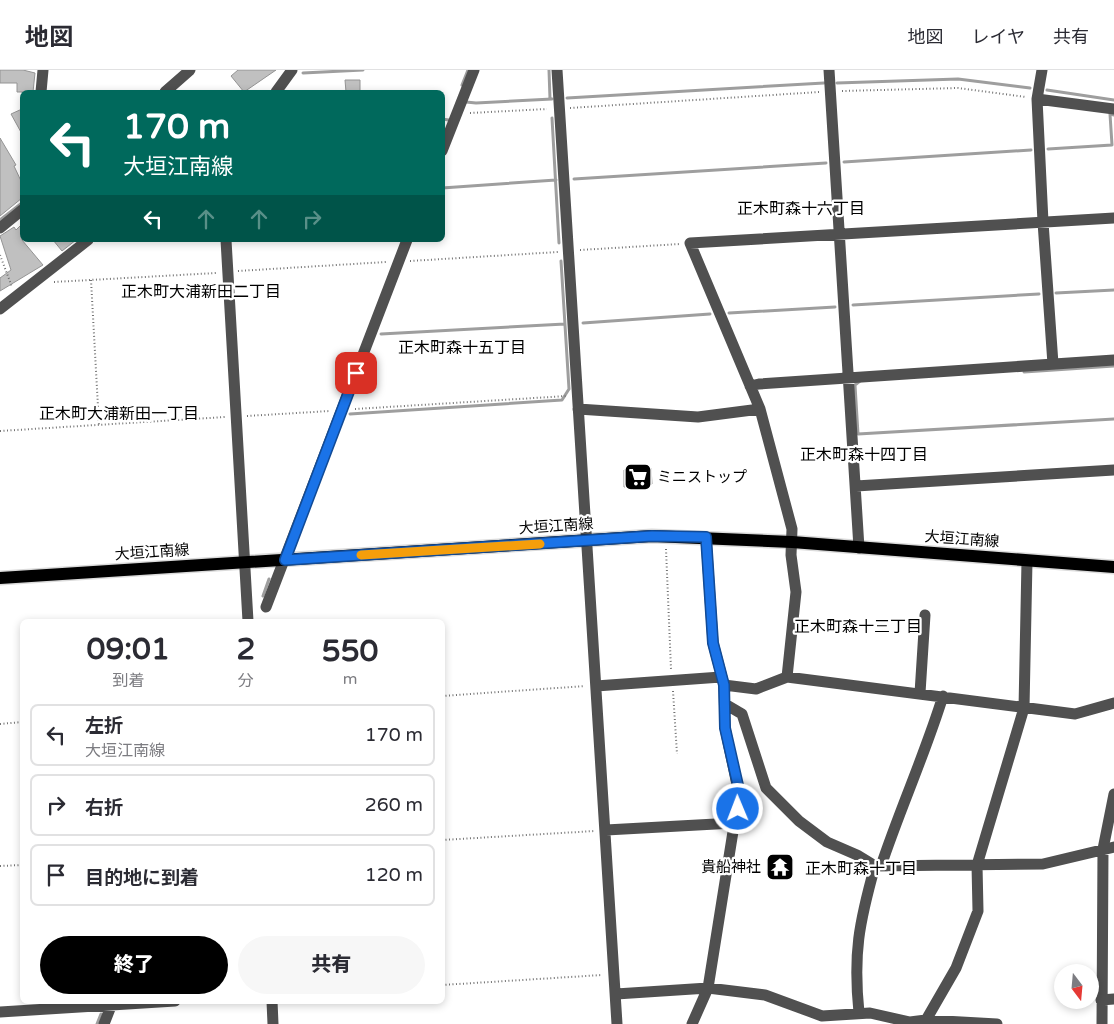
<!DOCTYPE html>
<html lang="ja">
<head>
<meta charset="utf-8">
<style>
	body { margin:0; font-family:"Varela Round","Noto Sans JP",sans-serif; background:#f7f7f7; color:#2b2b33; height:100vh; display:flex; flex-direction:column; font-size:19px; white-space:nowrap }
	* { box-sizing:border-box; margin:0 }
	p { font-size:16px; color:#7c7c81 }
	.icon { flex:none; width:28px; height:28px; fill:none; stroke:currentColor; stroke-width:2; stroke-linecap:round; stroke-linejoin:round }
	.map { position:relative; flex:1; overflow:hidden }
	.drawer { position:absolute; left:20px; top:549px; width:425px; height:385px; display:flex; flex-direction:column; background:#fff; border-radius:8px; box-shadow:0 2px 8px #0003 }
	.drawer>* { flex:none }
	.hud { position:absolute; left:20px; top:20px; width:425px; height:152px; border-radius:8px; box-shadow:0 2px 8px #0003; background:#00695c; color:#fff; overflow:hidden }
	.needle { width:32px; rotate:164deg }
	.fabs { position:absolute; left:1054px; top:894px; display:grid; gap:10px }
	.fabs a { display:grid; place-items:center; width:45px; height:45px; border-radius:50%; background:#fff; box-shadow:0 2px 8px #0003; font-size:25px }
	.pin { position:absolute; display:grid; place-items:center; width:42px; height:42px; color:#fff; margin:-21px; border-radius:10px; box-shadow:0 2px 8px #0006 }
	.me { position:absolute; width:55px; margin:-28px; rotate:359deg; stroke-linejoin:round; filter:drop-shadow(0 0 4px #0008) }
	.turn { display:flex; align-items:center; gap:18px; height:105px; padding:0 20px; font-size:22px }
	.turn .icon { width:65px; height:65px; stroke-width:2.5 }
	.turn b { display:block; font-size:35px; line-height:42px }
	.lanes { display:flex; align-items:center; height:48px; padding:0 20px; background:#0003; justify-content:center; gap:25px; direction:ltr }
	.lanes .off { opacity:.35 }
	.eta { display:flex; justify-content:space-evenly; align-items:center; height:85px; text-align:center }
	.eta b { font-size:30px; font-weight:800; line-height:35px }
	.primary-button { display:flex; gap:10px; margin-top:auto; padding:10px 20px }
	.primary-button a { flex:1; height:58px; border-radius:30px; background:#000; color:#fff; font-size:20px; font-weight:800; line-height:58px; text-align:center }
	.primary-button a+a { background:#f7f7f7; color:#2b2b33 }
	ul { padding:0; list-style:none }
	li { display:flex; align-items:center; gap:15px; height:62px; margin:0 10px 8px; padding:0 10px; border:2px solid #e1e1e2; border-radius:8px }
	li div { flex:1 }
	li b { display:block; font-size:19px }
	li em { font-style:normal }
	header { display:flex; align-items:center; gap:30px; box-sizing:border-box; height:70px; padding:0 25px; background:#fff; border-bottom:1px solid #e1e1e2 }
	header strong { font-size:24px }
	nav { display:flex; gap:28px; margin-inline-start:auto; font-size:18px }
	.map>svg:first-child { display:block }
	.lines { fill:none; stroke-linecap:round; stroke-linejoin:round }
	.stream { stroke:#9e9e9e; stroke-width:3 }
	.building { fill:#c0c0c0; stroke:#949494 }
	.major-casing { stroke:#dbdbdb; stroke-width:15 }
	.path { stroke:#727272; stroke-width:2; stroke-dasharray:1 2.5; stroke-linecap:butt }
	.minor { stroke:#505050; stroke-width:11 }
	.major { stroke:#000; stroke-width:12 }
	.route-casing { stroke:#114b97; stroke-width:12 }
	.route { stroke:#1a73e8; stroke-width:9 }
	.slow { stroke:#f59e0b; stroke-width:9 }
	.labels { text-anchor:middle; stroke-width:4.5; stroke-linejoin:round; paint-order:stroke }
	.poi-label { font-size:15px; fill:#000; stroke:#fff; text-anchor:start }
	.street-label { font-size:15px; fill:#000; stroke:#fff }
	.neighbourhood-label { font-size:16px; fill:#000; stroke:#fff }
</style>
</head>
<body>
<header>
<strong>地図</strong>
<nav><a>地図</a><a>レイヤ</a><a>共有</a></nav>
</header>
<div class="map">
<svg width="1114" height="954" viewBox="0 0 1114 954">
	<rect width="100%" height="100%" fill="#fff"/>
	<g class="lines">
		<!-- stream -->
		<path class="stream" d="M549,0l1,29
			M303,3l60,-3
			M837,13l121,-4 72,9
			M462,15l6,-15
			M1047,20l67,10
			M567,28l257,-15
			M466,32l10,1 76,-4
			M552,48l7,125
			M442,49l7,1
			M1048,79l64,-4 -2,-31 4,1
			M844,92l187,-12
			M574,109l252,-16
			M442,118l114,-8
			M0,150l22,-17
			M1056,223l58,-3
			M853,235l186,-11
			M729,243l106,-6
			M583,253l127,-9
			M381,264l184,-10
			M1024,302l90,-6
			M860,311l-5,4 3,49 256,-15
			M350,344l212,-14 7,-11 -8,-128
			M263,526l6,-17
			M97,954l4,-10"/>
	</g>
	<!-- building -->
	<path class="building" d="M0,0h23l12,3 -2,19h-16v-9h-17z
		M238,0h38l-32,22 -13,-16z
		M345,10h15v12h-14z
		M22,39v25l-11,-20z
		M0,68l16,27 -2,1 8,17v15l-22,18z
		M22,154v16l21,25 -43,26v-13l11,-8 -11,-34 14,-9 2,3z
		M53,170h23l-14,11z
		M651,398l1,16 -28,3v-17z"/>
	<g class="lines">
		<defs>
			<path id="major" d="M0,508l652,-42 140,6 322,25"/>
		</defs>
		<!-- major casing -->
		<use href="#major" class="major-casing"/>
		<!-- path -->
		<path class="path" d="M842,21l116,-3 68,9
			M570,38l249,-16
			M470,43l77,-4
			M580,180l100,-6
			M0,185l12,32
			M410,191l148,-9
			M238,201l148,-9
			M91,210l8,145
			M54,212l162,-9
			M355,339l212,-13
			M247,346l83,-5
			M0,361l225,-14
			M666,479l5,120
			M673,621l4,63
			M442,626l143,-10
			M0,654l22,-2
			M442,770l153,-9
			M0,796l22,-1
			M442,915l160,-10"/>
		<!-- minor -->
		<path class="minor" d="M557,0l60,954
			M829,0l30,478
			M1042,0l-5,29 6,123 10,142
			M41,22l2,-22
			M165,22l25,-22
			M276,22l16,-22
			M1037,29l77,10
			M442,81l32,-81
			M0,158l22,-18
			M226,170l22,381
			M0,239l88,-69
			M750,316l9,-2 355,-24
			M578,339l120,8 62,-8
			M856,416l258,-16
			M266,537l141,-367
			M787,607l9,-85 -5,-37 1,-26 -32,-120 -70,-166 424,-25
			M724,615l32,4 31,-12 288,37 39,-11
			M596,616l125,-9
			M920,623l5,-78
			M725,634l17,10 24,74 33,33 28,21 30,13 18,11 168,-2 71,-17
			M606,760l128,-7
			M881,796c19,-57 44,-112 62,-170
			M616,924l92,-6 57,7 57,21 48,-3 40,9 16,-2 30,-52 22,-57 -1,-46 47,-157 3,-147
			M1101,930l13,-1
			M272,931l1,23
			M0,942l175,-11
			M859,943c-6,-59 0,-90 16,-147
			M926,950l71,4
			M104,954l9,-23
			M692,954l16,-36 31,-194 -14,-66 -1,-43 -11,-42 -7,-106
			M1102,954l1,-175 11,-55"/>
		<!-- major -->
		<use href="#major" class="major"/>
	</g>
	<g class="lines">
		<defs>
			<path id="route" d="M356,303l-71,187 367,-24 54,1 7,106 11,42 1,43 15,66 -2,15"/>
		</defs>
		<!-- route casing -->
		<use href="#route" class="route-casing"/>
		<!-- route -->
		<use href="#route" class="route"/>
		<!-- slow -->
		<path class="slow" d="M361,485l179,-11"/>
	</g>
	<!-- icons -->
	<defs>
		<symbol id="supermarket-square" viewBox="-11 -11 22 22"><rect x="-9" y="-9" width="18" height="18" rx="4" fill="#000" stroke="#fff"/><path d="M-6-5.5h2.5l.6 2H6L4.5 2H-2.5L-4.4-4H-6ZM-1.5 3.2a1.3 1.3 0 1 0 .1 0ZM3 3.2a1.3 1.3 0 1 0 .1 0Z" fill="#fff"/></symbol>
		<symbol id="temple-square" viewBox="-11 -11 22 22"><rect x="-9" y="-9" width="18" height="18" rx="4" fill="#000" stroke="#fff"/><path d="M0-6L5-2H3V0L6.5 2.5H4V6H1.5V3h-3V6H-4V2.5H-6.5L-3 0V-2H-5Z" fill="#fff"/></symbol>
	</defs>
	<g fill-rule="evenodd">
		<use href="#supermarket-square" x="622" y="391" width="32" height="32"/>
		<use href="#temple-square" x="764" y="781" width="32" height="32"/>
	</g>
	<g class="labels">
		<!-- poi labels -->
		<g class="poi-label">
			<text x="657" y="412">ミニストップ</text>
			<text x="761" y="802" text-anchor="end">貴船神社</text>
		</g>
		<!-- street labels -->
		<g class="street-label">
			<text transform="translate(556 456) rotate(-4)" y="5">大垣江南線</text>
			<text transform="translate(962 469) rotate(4)" y="5">大垣江南線</text>
			<text transform="translate(152 482) rotate(-4)" y="5">大垣江南線</text>
		</g>
		<!-- neighbourhood labels -->
		<g class="neighbourhood-label">
			<text x="801" y="144">正木町森十六丁目</text>
			<text x="201" y="227">正木町大浦新田二丁目</text>
			<text x="462" y="283">正木町森十五丁目</text>
			<text x="119" y="349">正木町大浦新田一丁目</text>
			<text x="864" y="390">正木町森十四丁目</text>
			<text x="858" y="562">正木町森十三丁目</text>
			<text x="861" y="804">正木町森十丁目</text>
		</g>
	</g>
</svg>
<div class="fabs">
<a><svg class="needle" viewBox="-14 -14 28 28"><path d="M0-13l5 13h-10z" fill="#e53935"/><path d="M0 13l5-13h-10z" fill="#7c7c81"/></svg></a>
</div>
<div class="pin" style="left:356px;top:303px;background:#d93025"><svg class="icon" aria-label="arrive" viewBox="0 0 24 24"><path d="M6 21V4h12l-3 4 3 4H6"/></svg></div>
<svg class="me" style="left:738px;top:739px" viewBox="-20 -20 40 40"><circle r="17" fill="#1a73e8" stroke="#fff" stroke-width="3"/><path d="M0-11L8 9 0 5-8 9z" fill="#fff"/></svg>
<div class="hud">
<div class="turn"><svg class="icon" aria-label="left" viewBox="0 0 24 24"><path d="M17 20v-9H6M10 6l-5 5 5 5"/></svg><div><b>170 m</b>大垣江南線</div></div>
<div class="lanes"><svg class="icon" aria-label="left" viewBox="0 0 24 24"><path d="M17 20v-9H6M10 6l-5 5 5 5"/></svg><svg class="icon off" aria-label="ahead" viewBox="0 0 24 24"><path d="M12 20V5M6 11l6-6 6 6"/></svg><svg class="icon off" aria-label="ahead" viewBox="0 0 24 24"><path d="M12 20V5M6 11l6-6 6 6"/></svg><svg class="icon off" aria-label="right" viewBox="0 0 24 24"><path d="M7 20v-9h11M14 6l5 5-5 5"/></svg></div>
</div>
<section class="drawer">
<div class="eta">
<div><b>09:01</b><p>到着</p></div>
<div><b>2</b><p>分</p></div>
<div><b>550</b><p>m</p></div>
</div>
<ul>
<li><svg class="icon" aria-label="left" viewBox="0 0 24 24"><path d="M17 20v-9H6M10 6l-5 5 5 5"/></svg><div><b>左折</b><p>大垣江南線</p></div><em>170 m</em></li>
<li><svg class="icon" aria-label="right" viewBox="0 0 24 24"><path d="M7 20v-9h11M14 6l5 5-5 5"/></svg><div><b>右折</b></div><em>260 m</em></li>
<li><svg class="icon" aria-label="arrive" viewBox="0 0 24 24"><path d="M6 21V4h12l-3 4 3 4H6"/></svg><div><b>目的地に到着</b></div><em>120 m</em></li>
</ul>
<div class="primary-button"><a>終了</a><a>共有</a></div>
</section>
</div>
</body>
</html>
